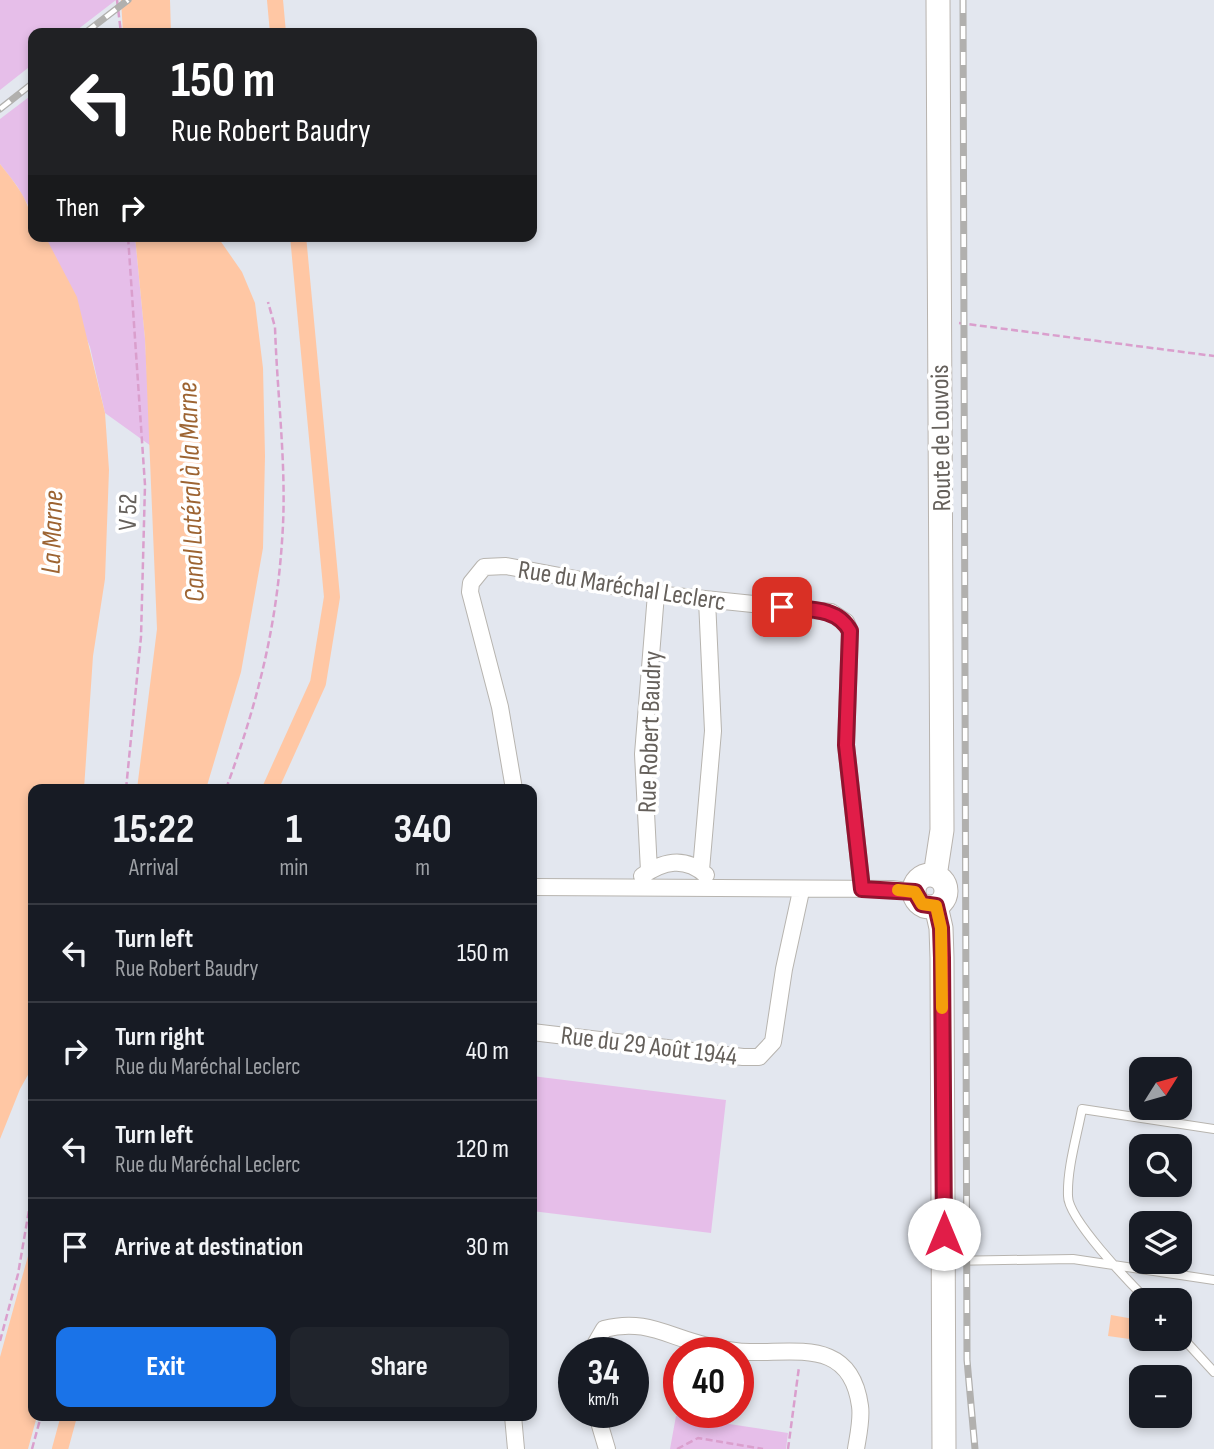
<!DOCTYPE html>
<html lang="en">
<head>
<meta charset="utf-8">
<style>
	body { margin:0; font-family:"Sofia Sans Condensed",sans-serif; background:#20242c; color:#f1f3f6; height:100vh; display:flex; flex-direction:column; font-size:26px; white-space:nowrap }
	* { box-sizing:border-box; margin:0 }
	p { font-size:23px; color:#9ea1a6 }
	.icon { flex:none; width:38px; height:38px; fill:none; stroke:currentColor; stroke-width:2; stroke-linecap:round; stroke-linejoin:round }
	.map { position:relative; flex:1; overflow:hidden }
	.side { position:absolute; left:28px; top:784px; width:509px; height:637px; display:flex; flex-direction:column; background:#171b24; border-radius:14px; box-shadow:0 4px 10px #0003 }
	.side>* { flex:none }
	.top-card { position:absolute; left:28px; top:28px; width:509px; height:214px; border-radius:14px; box-shadow:0 4px 10px #0003; background:#202124; color:#fff; overflow:hidden }
	.needle { width:46px; rotate:53deg }
	.fabs { position:absolute; left:1129px; top:1057px; display:grid; gap:14px }
	.fabs a { display:grid; place-items:center; width:63px; height:63px; border-radius:14px; background:#171b24; box-shadow:0 4px 10px #0003; font-size:35px }
	.speed { position:absolute; left:558px; top:1337px; display:flex; gap:14px; font-size:35px; font-weight:700; text-align:center }
	.speed>* { display:grid; place-content:center; width:91px; height:91px; border-radius:50%; background:#171b24; box-shadow:0 4px 10px #0003; line-height:1 }
	.speed small { font-size:18px; font-weight:400 }
	.speed .limit { border:10px solid #d22; background:#fff; color:#111 }
	.pin { position:absolute; display:grid; place-items:center; width:60px; height:60px; color:#fff; margin:-30px; border-radius:14px; box-shadow:0 4px 10px #0006 }
	.me { position:absolute; width:77px; margin:-38px; rotate:0deg; stroke-linejoin:round; filter:drop-shadow(0 0 5px #0008) }
	.turn { display:flex; align-items:center; gap:24px; height:147px; padding:0 28px; font-size:32px }
	.turn .icon { width:91px; height:91px; stroke-width:2.5 }
	.turn b { display:block; font-size:49px; line-height:60px }
	.then { display:flex; align-items:center; height:66px; padding:0 28px; background:#0003; gap:14px; font-size:26px }
	.eta { display:flex; justify-content:space-evenly; align-items:center; height:119px; text-align:center }
	.eta b { font-size:42px; font-weight:700; line-height:49px }
	.primary-button { display:flex; gap:14px; margin-top:auto; padding:14px 28px }
	.primary-button a { flex:1; height:80px; border-radius:14px; background:#1a73e8; color:#fff; font-size:28px; font-weight:700; line-height:80px; text-align:center }
	.primary-button a+a { background:#20242c; color:#f1f3f6 }
	ul { padding:0; list-style:none }
	li { display:flex; align-items:center; gap:21px; height:98px; padding:0 28px; border-top:2px solid #363941 }
	li div { flex:1 }
	li b { display:block; font-size:26px }
	li em { font-style:normal }
	.map>svg:first-child { display:block }
	.green { fill:#e6bee9 }
	.water { fill:#ffc7a4 }
	.lines { fill:none; stroke-linecap:round; stroke-linejoin:round }
	.canal { stroke:#ffc7a4; stroke-width:16 }
	.lane-casing { stroke:#b7b4af; stroke-width:10 }
	.street-casing { stroke:#b7b4af; stroke-width:18 }
	.secondary-casing { stroke:#b8b3ae; stroke-width:25 }
	.path { stroke:#da9fcd; stroke-width:2.5; stroke-dasharray:7 3.5; stroke-linecap:butt }
	.lane { stroke:#fff; stroke-width:8 }
	.street { stroke:#fff; stroke-width:16 }
	.secondary { stroke:#fff; stroke-width:23 }
	.rail-casing { stroke:#b1b0ae; stroke-width:7 }
	.rail { stroke:#fff; stroke-width:4.5; stroke-dasharray:13; stroke-linecap:butt }
	.route-casing { stroke:#92132f; stroke-width:18 }
	.route { stroke:#e11d48; stroke-width:12 }
	.slow { stroke:#f59e0b; stroke-width:12 }
	.labels { text-anchor:middle; stroke-width:7; stroke-linejoin:round; paint-order:stroke }
	.street-label { font-size:26px; fill:#65605b; stroke:#fff }
	.water-label { font-size:28px; font-style:italic; fill:#9d6432; stroke:#fff }
</style>
</head>
<body>
<div class="map">
<svg width="1214" height="1449" viewBox="0 0 1214 1449">
	<rect width="100%" height="100%" fill="#e3e7ef"/>
	<!-- green -->
	<path class="green" d="M0,0h116l-43,33h-40v31l-33,26z
		M33,94v120l-16,-28 -17,-22v-45z
		M45,236h90l10,103 6,107 -46,-33 -15,-66z
		M532,1076l194,24 -15,133 -179,-22z
		M676,1416l112,17 -2,16h-116z"/>
	<!-- water -->
	<path class="water" d="M121,0h49l1,33h-48z
		M0,164c19,24 33,40 33,72h12l32,61 28,116 4,57 -4,109 -12,77 -9,133h-51v277l-13,23 -20,50z
		M135,236h82l25,36 13,31 8,65 2,88 -2,92 -22,124 -35,117h-69l20,-160 -12,-290z
		M33,1238v178h4l-9,33h-28v-92z
		M1111,1315l23,4 7,8v12h8l2,3 -43,-6z"/>
	<g class="lines">
		<!-- canal -->
		<path class="canal" d="M275,0l3,33
			M270,789l48,-106 14,-86 -34,-361
			M60,1449l9,-33"/>
		<defs>
			<path id="lane" d="M946,1261l127,-2 141,21
				M1147,1300c-18,-18 -79,-81 -79,-104 -1,-28 9,-60 14,-87l132,20
				M1180,1335l34,37"/>
			<path id="street" d="M514,789l-14,-82 -30,-115 1,-9 13,-16 22,-1 150,28 175,18 15,10 4,9 -4,114 16,144
				M701,870l12,-139 -6,-131
				M649,871l-6,-117 13,-160
				M642,876c21,-15 43,-20 64,-1
				M532,887l360,2 23,3
				M532,1032l211,25h16l14,-15 11,-73 17,-78
				M590,1353l14,-24c42,-11 64,8 104,17 13,3 29,6 42,6 48,1 101,-13 110,54 2,13 -2,30 -4,43
				M596,1412l11,37
				M513,1416l3,33"/>
			<path id="secondary" d="M914 891a16 16 0 1 1 32 0a16 16 0 1 1-32 0Z
				M935,876l7,-46 -4,-830
				M936,906l5,22 1,30 2,491"/>
		</defs>
		<!-- lane casing -->
		<use href="#lane" class="lane-casing"/>
		<!-- street casing -->
		<use href="#street" class="street-casing"/>
		<!-- secondary casing -->
		<use href="#secondary" class="secondary-casing"/>
		<!-- path -->
		<path class="path" d="M117,0l4,33
			M959,323l255,33
			M126,789l15,-152 4,-152 -17,-249
			M226,789c33,-91 52,-166 57,-264 3,-65 -6,-133 -8,-198l-7,-25
			M0,1341l18,-67 15,-87
			M32,1449l9,-33
			M677,1449l21,-11 65,11
			M788,1449l11,-82"/>
		<!-- lane -->
		<use href="#lane" class="lane"/>
		<!-- street -->
		<use href="#street" class="street"/>
		<!-- secondary -->
		<use href="#secondary" class="secondary"/>
		<defs>
			<path id="rail" d="M963,0l4,1360 8,89
				M85,33l43,-33
				M0,109l33,-26"/>
		</defs>
		<!-- rail casing -->
		<use href="#rail" class="rail-casing"/>
		<!-- rail -->
		<use href="#rail" class="rail"/>
	</g>
	<g class="lines">
		<defs>
			<path id="route" d="M782,607c24,3 55,-1 68,24l-4,114 16,144 53,3 7,12 14,2 5,22 1,30 2,276"/>
		</defs>
		<!-- route casing -->
		<use href="#route" class="route-casing"/>
		<!-- route -->
		<use href="#route" class="route"/>
		<!-- slow -->
		<path class="slow" d="M898,890l17,2 7,12 14,2 5,22 1,80"/>
	</g>
	<g class="labels">
		<!-- street labels -->
		<g class="street-label">
			<text transform="translate(940 438) rotate(-91)" y="9">Route de Louvois</text>
			<text transform="translate(127 512) rotate(-89)" y="9">V 52</text>
			<text transform="translate(622 585) rotate(9)" y="9">Rue du Maréchal Leclerc</text>
			<text transform="translate(649 732) rotate(-88)" y="9">Rue Robert Baudry</text>
			<text transform="translate(649 1045) rotate(7)" y="9">Rue du 29 Août 1944</text>
		</g>
		<!-- water labels -->
		<g class="water-label">
			<text transform="translate(190 492) rotate(-92)" y="10">Canal Latéral à la Marne</text>
			<text transform="translate(51 532) rotate(-88)" y="10">La Marne</text>
		</g>
	</g>
</svg>
<div class="fabs">
<a><svg class="needle" viewBox="-14 -14 28 28"><path d="M0-13l5 13h-10z" fill="#e53935"/><path d="M0 13l5-13h-10z" fill="#9ea1a6"/></svg></a>
<a><svg class="icon" aria-label="search" viewBox="0 0 24 24"><circle cx="10" cy="10" r="6"/><path d="M15 15l6 6"/></svg></a>
<a><svg class="icon" aria-label="layers" viewBox="0 0 24 24"><path d="M12 4l9 5-9 5-9-5zM3 14l9 5 9-5"/></svg></a>
<a>+</a>
<a>−</a>
</div>
<div class="speed"><div>34<small>km/h</small></div><div class="limit">40</div></div>
<div class="pin" style="left:782px;top:607px;background:#d93025"><svg class="icon" aria-label="arrive" viewBox="0 0 24 24"><path d="M6 21V4h12l-3 4 3 4H6"/></svg></div>
<svg class="me" style="left:944px;top:1234px" viewBox="-20 -20 40 40"><circle r="19" fill="#fff"/><path d="M0-13L10 11 0 6-10 11z" fill="#e11d48"/></svg>
<div class="top-card">
<div class="turn"><svg class="icon" aria-label="left" viewBox="0 0 24 24"><path d="M17 20v-9H6M10 6l-5 5 5 5"/></svg><div><b>150 m</b>Rue Robert Baudry</div></div>
<div class="then">Then<svg class="icon" aria-label="right" viewBox="0 0 24 24"><path d="M7 20v-9h11M14 6l5 5-5 5"/></svg></div>
</div>
<section class="side">
<div class="eta">
<div><b>15:22</b><p>Arrival</p></div>
<div><b>1</b><p>min</p></div>
<div><b>340</b><p>m</p></div>
</div>
<ul>
<li><svg class="icon" aria-label="left" viewBox="0 0 24 24"><path d="M17 20v-9H6M10 6l-5 5 5 5"/></svg><div><b>Turn left</b><p>Rue Robert Baudry</p></div><em>150 m</em></li>
<li><svg class="icon" aria-label="right" viewBox="0 0 24 24"><path d="M7 20v-9h11M14 6l5 5-5 5"/></svg><div><b>Turn right</b><p>Rue du Maréchal Leclerc</p></div><em>40 m</em></li>
<li><svg class="icon" aria-label="left" viewBox="0 0 24 24"><path d="M17 20v-9H6M10 6l-5 5 5 5"/></svg><div><b>Turn left</b><p>Rue du Maréchal Leclerc</p></div><em>120 m</em></li>
<li><svg class="icon" aria-label="arrive" viewBox="0 0 24 24"><path d="M6 21V4h12l-3 4 3 4H6"/></svg><div><b>Arrive at destination</b></div><em>30 m</em></li>
</ul>
<div class="primary-button"><a>Exit</a><a>Share</a></div>
</section>
</div>
</body>
</html>
